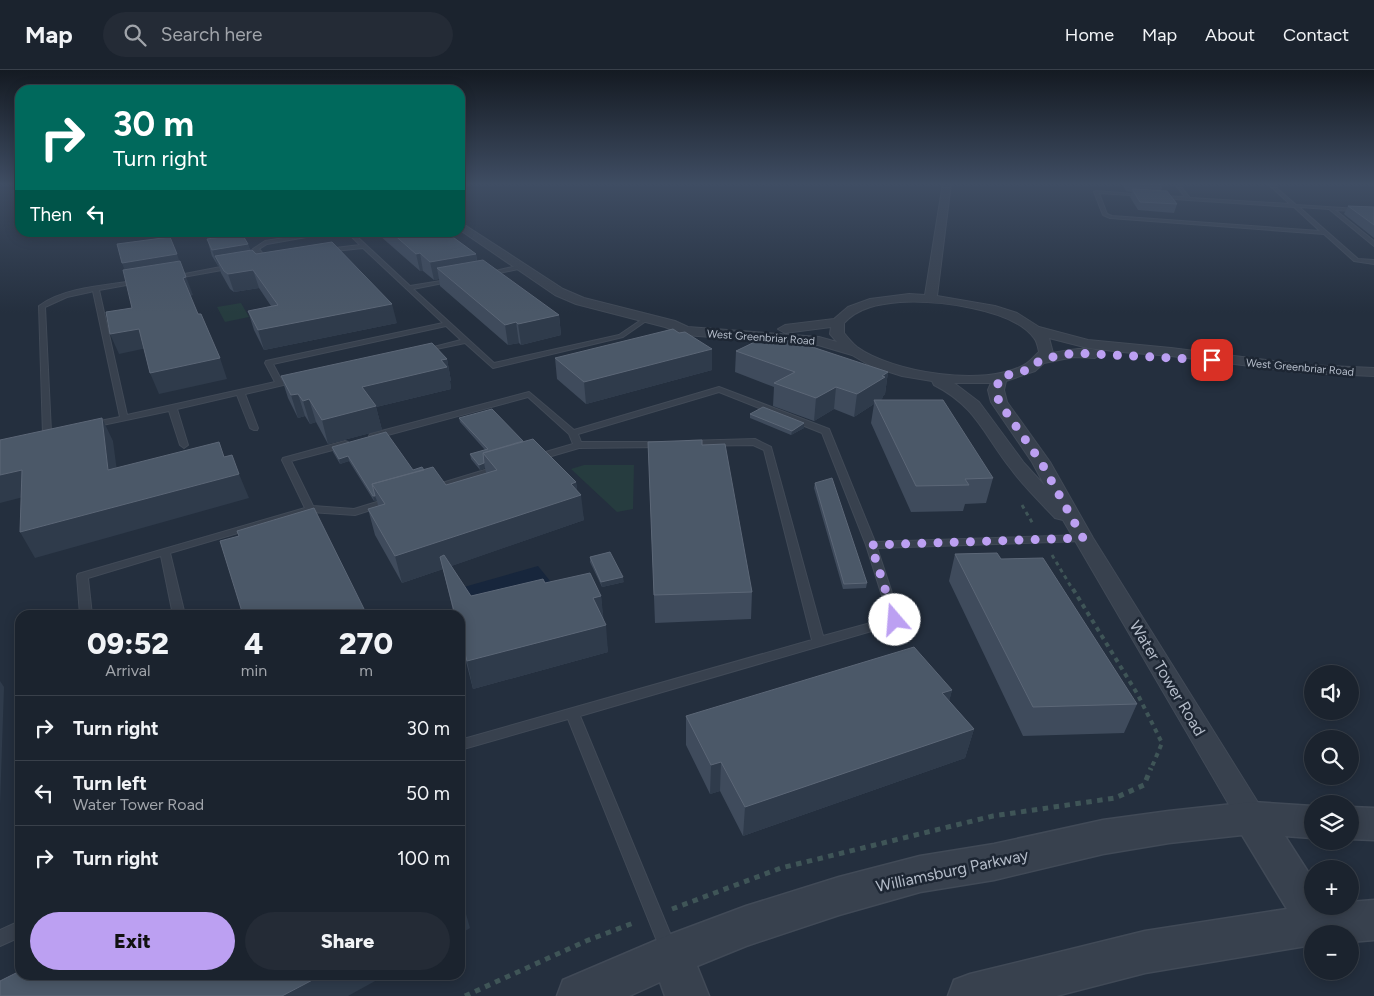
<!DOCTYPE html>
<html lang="en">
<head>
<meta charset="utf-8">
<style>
	body { margin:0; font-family:Figtree,sans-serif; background:#242b36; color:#f1f3f6; height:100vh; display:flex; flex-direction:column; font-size:19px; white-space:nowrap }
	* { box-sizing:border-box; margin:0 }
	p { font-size:16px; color:#a0a4aa }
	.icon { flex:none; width:28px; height:28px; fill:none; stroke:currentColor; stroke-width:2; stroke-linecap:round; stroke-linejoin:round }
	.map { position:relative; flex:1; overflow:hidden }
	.panel { position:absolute; left:15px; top:540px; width:450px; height:370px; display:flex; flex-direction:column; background:#1b232e; border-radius:15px; box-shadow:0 2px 12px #0003,0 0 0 1px #39404a }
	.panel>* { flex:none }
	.top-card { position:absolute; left:15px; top:15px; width:450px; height:152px; border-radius:15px; box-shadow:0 2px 12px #0003,0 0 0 1px #39404a; background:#00695c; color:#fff; overflow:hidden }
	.tools { position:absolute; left:1304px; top:595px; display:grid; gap:10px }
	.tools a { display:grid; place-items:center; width:55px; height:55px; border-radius:50%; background:#1b232e; box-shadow:0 2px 12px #0003,0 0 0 1px #39404a; font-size:25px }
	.pin { position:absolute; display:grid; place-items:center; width:42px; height:42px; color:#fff; margin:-21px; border-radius:10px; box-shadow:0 2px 8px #0006 }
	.me { position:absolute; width:55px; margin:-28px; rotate:342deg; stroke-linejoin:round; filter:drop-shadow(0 0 4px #0008) }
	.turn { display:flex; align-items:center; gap:18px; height:105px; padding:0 15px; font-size:22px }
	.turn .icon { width:65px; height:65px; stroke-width:2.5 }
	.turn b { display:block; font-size:35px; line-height:42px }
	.then { display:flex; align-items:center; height:48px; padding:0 15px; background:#0003; gap:10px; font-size:19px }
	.eta { display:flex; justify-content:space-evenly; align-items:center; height:85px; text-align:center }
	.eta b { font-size:30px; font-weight:800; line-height:35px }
	.primary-button { display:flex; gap:10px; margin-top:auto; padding:10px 15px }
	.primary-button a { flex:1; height:58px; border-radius:30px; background:#bca0f2; color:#111; font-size:20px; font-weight:800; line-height:58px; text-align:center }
	.primary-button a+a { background:#242b36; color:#f1f3f6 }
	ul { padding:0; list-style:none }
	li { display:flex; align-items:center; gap:15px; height:65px; padding:0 15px; border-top:1px solid #39404a }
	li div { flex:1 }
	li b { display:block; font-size:19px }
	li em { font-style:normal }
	header { display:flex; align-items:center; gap:30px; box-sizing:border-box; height:70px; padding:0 25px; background:#1b232e; border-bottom:1px solid #39404a }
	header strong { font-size:24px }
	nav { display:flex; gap:28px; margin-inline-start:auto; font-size:18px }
	.search { width:350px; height:45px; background:#242b36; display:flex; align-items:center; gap:12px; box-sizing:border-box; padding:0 18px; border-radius:28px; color:#a0a4aa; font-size:19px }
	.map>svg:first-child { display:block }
	.green { fill:#263c3f }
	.water { fill:#17263c }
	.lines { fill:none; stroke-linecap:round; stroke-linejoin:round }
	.service-casing { stroke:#414a57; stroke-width:2 }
	.minor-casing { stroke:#414a57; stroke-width:2 }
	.tertiary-casing { stroke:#414a57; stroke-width:3 }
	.path-far2 { stroke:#3f5557; stroke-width:3; stroke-dasharray:4 4; stroke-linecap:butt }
	.path-far1 { stroke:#3f5557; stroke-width:4; stroke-dasharray:4.5 4.5; stroke-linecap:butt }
	.path { stroke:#3f5557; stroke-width:5; stroke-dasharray:5.5 5.5; stroke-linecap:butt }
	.service { fill:#38414e; fill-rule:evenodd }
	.minor { fill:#38414e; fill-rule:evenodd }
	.tertiary { fill:#38414e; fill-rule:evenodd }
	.wall { fill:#3f4b5c }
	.shaded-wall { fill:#2f3b4b }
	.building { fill:#4b5868; stroke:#5c6777 }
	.route { stroke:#bca0f2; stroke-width:9; stroke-dasharray:0 16.2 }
	.labels { text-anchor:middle; stroke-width:5; stroke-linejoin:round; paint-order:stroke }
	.far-street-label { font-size:11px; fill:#b4bcc9; stroke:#1d2633 }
	.near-street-label { font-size:16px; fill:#b4bcc9; stroke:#1d2633 }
</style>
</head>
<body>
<header>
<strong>Map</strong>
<div class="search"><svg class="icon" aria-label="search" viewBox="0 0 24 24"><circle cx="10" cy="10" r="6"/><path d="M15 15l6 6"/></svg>Search here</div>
<nav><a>Home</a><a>Map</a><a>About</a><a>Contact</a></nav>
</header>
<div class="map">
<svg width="1374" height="926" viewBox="0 0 1374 926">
	<rect width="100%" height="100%" fill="#242f3e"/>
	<!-- green -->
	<path class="green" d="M241,233l8,14 -24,5 -8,-15z
		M584,395h50l-1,44 -16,3 -46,-43z"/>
	<!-- water -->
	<path class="water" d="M538,496l17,21 -77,20 -14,-20z"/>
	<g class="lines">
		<defs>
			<path id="service" d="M1174,113h4l12,15 100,6 -23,-21h4l25,22 78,5v2l-39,-2 39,31v5l-45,-37 -30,-2 59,52 16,1v4l-20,-3 -30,-27 -214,-16 -7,-3 -9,-23 2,-1 50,4 -2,1 -45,-3 8,21 5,2 208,15 -26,-24 -136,-9 2,-2 25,1z
				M321,162h14l-68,12 -8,5 10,12 -3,2 -13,-14 12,-8z
				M347,162h5l58,54 43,-7v2l-40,8 81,74 125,-28 25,-17 5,1 -26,18 -130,31 -28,-25 -43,9v-2l39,-10 -15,-14 -173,38 9,17 14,-3 4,2 -4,2 -51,12 13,34 -1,2h-3l-4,-2 -13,-33 -60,14 11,36 -4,3 -4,-3 -11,-34 -76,16 -4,-2 1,-2 30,-6 -27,-126 -3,1 -23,5 -22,10 6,125h6l1,2 -1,2 -10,2 -4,-3 -4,-129c24,-19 71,-21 101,-26l3,2 -44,8 28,125 148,-33 -10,-19 1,-2 177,-38 -80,-75 -38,4 -1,-1 3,-2 33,-4z
				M231,195l2,1v2l-61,11 -3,-2z
				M521,195l3,2 -1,1 -38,8 -3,-2z
				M719,317l110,42 46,113 208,-7 5,3 -5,3 -206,7 24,72 -2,3 -319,93 97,234 -2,6 -6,2 -6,-2 -95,-237 -108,31v-10l352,-100 -48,-190 -11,-5 -64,1 -4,-3 1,-2 69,-2 16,8 52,189 66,-18 -23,-73 -44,-112 -103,-41 -141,42 3,8h84l1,2 -4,3 -83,1 -41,12h-6l-1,-2 1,-2 41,-12 -4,-10 -41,-37 -155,42 -4,-3 1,-2 159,-42 45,38z
				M345,371l3,1v4l-57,15 22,45 41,3 36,-11 3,1 2,2 -2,2 -38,12 -45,-3 -140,41 15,62h-12l-12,-59 -73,22 4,37h-12l-3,-39 1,-2 227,-66 -23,-48 1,-2z
				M498,396l3,1 1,2 -1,2 -66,20 -5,-3 2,-2z
				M20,851v16l-20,9v-16z"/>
			<path id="minor" d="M943,113h8l-14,113 58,10 22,7 22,14 49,13 83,8 134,17 69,3v8l-69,-3 -134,-17 -49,-4 -34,-4 -39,-10 4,15c12,-2 41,-9 49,1l-7,4 -21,-1 -30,6 -9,8 -29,10 -2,9 3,12 43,60 43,76 169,271 5,9 -5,9 -10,4 -10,-4 -179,-307 -8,-2c-15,-16 -31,-31 -44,-49 -27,-34 -35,-63 -77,-84l-2,-4 -30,-5 -31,-10 -19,-11 -34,-10 -133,-10 -20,-8 -89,-23 -21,-9 -95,-65v-7l3,1 100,65 21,9 91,23 13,6 131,10 18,5 -7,-8 1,-7 -46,6 -7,-4 7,-4 49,-6 14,-12 22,-8 39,-5 16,1zM900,232c34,-2 113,6 134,36 3,3 4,9 5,14 -5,4 -9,10 -15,13 -39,22 -131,8 -167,-18 -5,-4 -9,-9 -13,-14v-10c15,-16 35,-19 56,-21zM954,313h37l-3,7 3,12 41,60 13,24 -21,-23 -45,-61z"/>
			<path id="tertiary" d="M1252,732l60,4v32l-27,-2 27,42v28h38v-4l24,-2v40l-24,2v-8h-38v11l-167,28 -89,23h-108l6,-16 16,-6 175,-43 142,-22 -45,-74 -73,8 -66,11 -109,26 -74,12 -81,23 -93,31 -49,20 12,30h-44l-5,-14 -31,14h-72l6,-16 108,-46 75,-28 93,-29 81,-21 74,-12 109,-24 66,-9z
				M1350,737l24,1v32l-24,-1z"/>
		</defs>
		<!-- service casing -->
		<use href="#service" class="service-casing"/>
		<!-- minor casing -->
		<use href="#minor" class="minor-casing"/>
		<!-- tertiary casing -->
		<use href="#tertiary" class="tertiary-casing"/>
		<!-- path-far2 -->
		<path class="path-far2" d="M1022,435l11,19
			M1052,485l21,35"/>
		<!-- path-far1 -->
		<path class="path-far1" d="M1073,519l65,106 24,48 -11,26"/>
		<!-- path -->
		<path class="path" d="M672,839l109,-41 212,-52 122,-18 29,-13 7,-17
			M465,926l121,-55 50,-19"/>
		<!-- service -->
		<use href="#service" class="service"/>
		<!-- minor -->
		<use href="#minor" class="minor"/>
		<!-- tertiary -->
		<use href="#tertiary" class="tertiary"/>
	</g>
	<!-- wall -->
	<path class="wall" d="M1121,113h40l2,2 -2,6 16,13 -3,9 -36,-3 -8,-13 2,-5 -6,-1z
		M1348,136l26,1v31l-30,-24z
		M378,162h68l30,22 1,7 82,54 2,20 -40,10 -2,-2 -11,2 -68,-59 -1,-7 -5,1 -11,-9h-3l-41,-36z
		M207,169l41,5 2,6 6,4 141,69 -133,27 -10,-20 -6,-19 23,-5 -12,-18 -25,4 -4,-3 -9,-16 -2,-7h-1l-6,-10z
		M736,281l152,21 -3,22 -2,2 -1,3 -2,1 113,78 -7,25 -21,1 -2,7 -52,1 -40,-89 3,-19 -20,13 -20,-8 -20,12 -41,-15 1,-19 -39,-15z
		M555,288l157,12 -126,34 -29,-25z
		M447,289l4,22h-1l1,8 -75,18 6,23 -54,14 -12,-22 -6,2 -5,-8 -7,2 -10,-20 -7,-22z
		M750,344l54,9v5l-13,7 -41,-17z
		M459,348l64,23 53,41 1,8 7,30 -133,46 20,30 74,-13 56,13 2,23 5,33 -135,37 -13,-51v-23h-6l-11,-46 -41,14 -27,-48 -7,-26 10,-3 -1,-5h-3l-25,-40 -9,3 -7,-12 -1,-5 81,23h11l22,15 40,-12 -1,-5 -5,2 -9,-11 -1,-5 15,-4 -25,-28z
		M648,372l54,3 50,147 -1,27 -96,4z
		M815,413l52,100 -1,5 -23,1 -29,-101z
		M955,484l182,150 -13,29 -101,3 -74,-155z
		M590,487l34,25 -22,5 -12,-25z
		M952,620l-3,11 25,28 -9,29 -222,78 -23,-45 -10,3 -24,-49v-29z"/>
	<!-- shaded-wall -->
	<path class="shaded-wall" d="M248,174l5,17 -38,-5 4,10h-1l-6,-16z
		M420,183l3,18h-3l-4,-17z
		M177,184l6,18 -54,9 -7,-18z
		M476,184l2,18 -41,-4 2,11 -5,1 -4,-18z
		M253,200l6,18 -25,4 -6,-18z
		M186,207l7,18 -3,1 -7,-18z
		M392,234l5,19 -133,27 -6,-20z
		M559,245l2,20 -40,10 -3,-21z
		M516,252l3,21 -11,2 -3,-20z
		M139,259l8,19 -28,6 -9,-20z
		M712,279v21l-126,34 -2,-22z
		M220,288l7,21 -68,15 -9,-21z
		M447,289l4,22h-1l1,8 -75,18 6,23 -54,14 -6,-24 40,-33z
		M888,302l-3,22 -2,2 -1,3 -6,4 -2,-3v4l-20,13 3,-23z
		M836,317l-2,22 -20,12 2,-23z
		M298,324l7,22 -7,2 -7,-23z
		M309,329l7,23 -6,2 -7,-23z
		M102,348l11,23 7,53 -12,-24z
		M804,353v5l-13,7 1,-4z
		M348,386l1,5 -9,3 -1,-5z
		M484,393l1,5 -5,2 -1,-5z
		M22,400l13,24 -35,9v-28z
		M239,404l10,24 -214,60 -15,-26z
		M576,412l2,14 3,-1 3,25 -141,49 -3,-12 3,12 -41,14 -7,-27z
		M373,426h2l2,5h-3z
		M623,507l1,5 -22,5 -1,-5z
		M601,526l3,26 -11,-24z
		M606,555l2,27 -135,37 -6,-28z
		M0,611l4,6 -4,119z
		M952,620l-7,28 -3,-25z
		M974,659l-9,29 -222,78 2,-29z
		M721,692l-1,29 -10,3 1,-29z
		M462,830l8,28 -10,6v-33z
		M322,905h64l-38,21h-66z"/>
	<!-- building -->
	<path class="building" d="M1129,113h32l2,2z
		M1132,119l35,2 10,13 -37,-2z
		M1348,136l26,1v18z
		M391,162h55l30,22 -46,8 -10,-9 -4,1z
		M242,164l6,10 -36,6 -5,-11z
		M170,167l7,17 -55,9 -5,-19z
		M332,172l60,62 -134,26 -10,-19 30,-6 -25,-35 -25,4 -4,-3 -9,-15 37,-6 4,4z
		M483,190l76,55 -41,9 -2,-2 -11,3 -68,-57z
		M180,191l6,16 -3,1 15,36h3l19,44 -70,15 -11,-44 -29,5 -4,-22 26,-4 -9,-38z
		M673,259l6,4 6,-1 27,17 -128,33 -29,-24z
		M776,265l112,37 -6,4 3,1 -28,17 -21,-7 -20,11 -42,-15 21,-11 -59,-21 29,-14 3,2z
		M432,273l15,16 -6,1 6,7 -85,20 14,19 -54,14 -13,-21 -6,2 -5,-7 -7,1 -10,-19z
		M874,330h69l50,78 -28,1 4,6 -53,1z
		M763,337l41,16 -12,8 -42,-17z
		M492,339l31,32 -40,12 1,10 -5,2 -9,-11 18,-5 -29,-31z
		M102,348l6,52 111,-28 5,15 8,-2 7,19 -219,58 2,-62 -22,5v-35z
		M386,362l27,38 9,-3 2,3 -52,14 3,12h-2l-25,-40 -9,3 -7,-12z
		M533,369l43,43 -5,2 10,11 -186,61 -27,-47 17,-5 -13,-20 61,-17 13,18 51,-15 -14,-17z
		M702,370v5l23,-1 27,148 -98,3 -6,-153z
		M832,408l35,105 -23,1 -29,-101z
		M314,438l53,107h-124l-23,-74 19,-5 -2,-5z
		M610,482l13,25 -22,5 -11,-25z
		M997,483l4,6 42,-1 94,146 -104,3 -78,-153z
		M444,485l27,41 72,-17 2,4 45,-10 11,23 -8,2 13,27 -139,36 -7,-27v-19h-5l-15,-58z
		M914,577l38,43 -10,3 32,36 -229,78 -24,-45 -10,3 -25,-49z
		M20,901v4h302l-40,21h-282v-15z"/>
	<!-- sky -->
	<linearGradient id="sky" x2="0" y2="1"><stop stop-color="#141a22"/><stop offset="0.47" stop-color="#3f4d63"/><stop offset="1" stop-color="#3f4d63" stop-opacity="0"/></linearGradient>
	<rect width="1374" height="243" fill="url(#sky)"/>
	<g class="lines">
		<!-- route -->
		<path class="route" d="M895,550l-24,-75 212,-7 -42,-76 -42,-60 -3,-12 4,-13 27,-7 15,-11 32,-6 138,7"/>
	</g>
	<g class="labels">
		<!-- far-street labels -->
		<g class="far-street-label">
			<text transform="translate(761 267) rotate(4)" y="4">West Greenbriar Road</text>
			<text transform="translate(1300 297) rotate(5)" y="4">West Greenbriar Road</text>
		</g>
		<!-- near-street labels -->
		<g class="near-street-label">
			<text transform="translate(1168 608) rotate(59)" y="6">Water Tower Road</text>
			<text transform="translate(952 800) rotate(-12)" y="6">Williamsburg Parkway</text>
		</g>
	</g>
</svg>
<div class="tools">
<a><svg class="icon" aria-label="sound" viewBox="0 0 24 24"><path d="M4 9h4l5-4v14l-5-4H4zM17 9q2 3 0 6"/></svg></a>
<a><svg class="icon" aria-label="search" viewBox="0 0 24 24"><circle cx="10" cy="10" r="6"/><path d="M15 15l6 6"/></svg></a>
<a><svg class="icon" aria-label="layers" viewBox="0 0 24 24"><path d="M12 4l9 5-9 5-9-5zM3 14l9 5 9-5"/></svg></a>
<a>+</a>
<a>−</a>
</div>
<div class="pin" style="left:1212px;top:290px;background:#d93025"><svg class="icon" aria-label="arrive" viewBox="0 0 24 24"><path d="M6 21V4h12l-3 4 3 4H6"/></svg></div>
<svg class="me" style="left:895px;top:550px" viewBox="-20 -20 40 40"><circle r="19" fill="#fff"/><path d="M0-13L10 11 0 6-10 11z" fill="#bca0f2"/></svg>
<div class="top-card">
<div class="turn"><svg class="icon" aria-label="right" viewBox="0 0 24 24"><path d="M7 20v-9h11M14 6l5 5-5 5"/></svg><div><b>30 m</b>Turn right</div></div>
<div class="then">Then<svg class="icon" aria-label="left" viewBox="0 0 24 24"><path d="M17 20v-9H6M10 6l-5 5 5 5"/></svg></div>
</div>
<section class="panel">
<div class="eta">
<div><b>09:52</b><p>Arrival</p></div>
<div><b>4</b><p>min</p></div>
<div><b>270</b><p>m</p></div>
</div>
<ul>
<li><svg class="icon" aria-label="right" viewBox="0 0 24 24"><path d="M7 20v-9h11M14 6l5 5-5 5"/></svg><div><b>Turn right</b></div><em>30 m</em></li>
<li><svg class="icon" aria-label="left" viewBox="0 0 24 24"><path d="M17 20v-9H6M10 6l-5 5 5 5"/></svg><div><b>Turn left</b><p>Water Tower Road</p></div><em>50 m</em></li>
<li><svg class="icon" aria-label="right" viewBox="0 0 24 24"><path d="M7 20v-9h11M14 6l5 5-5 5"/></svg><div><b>Turn right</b></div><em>100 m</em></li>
</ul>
<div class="primary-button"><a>Exit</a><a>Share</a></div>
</section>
</div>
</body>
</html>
